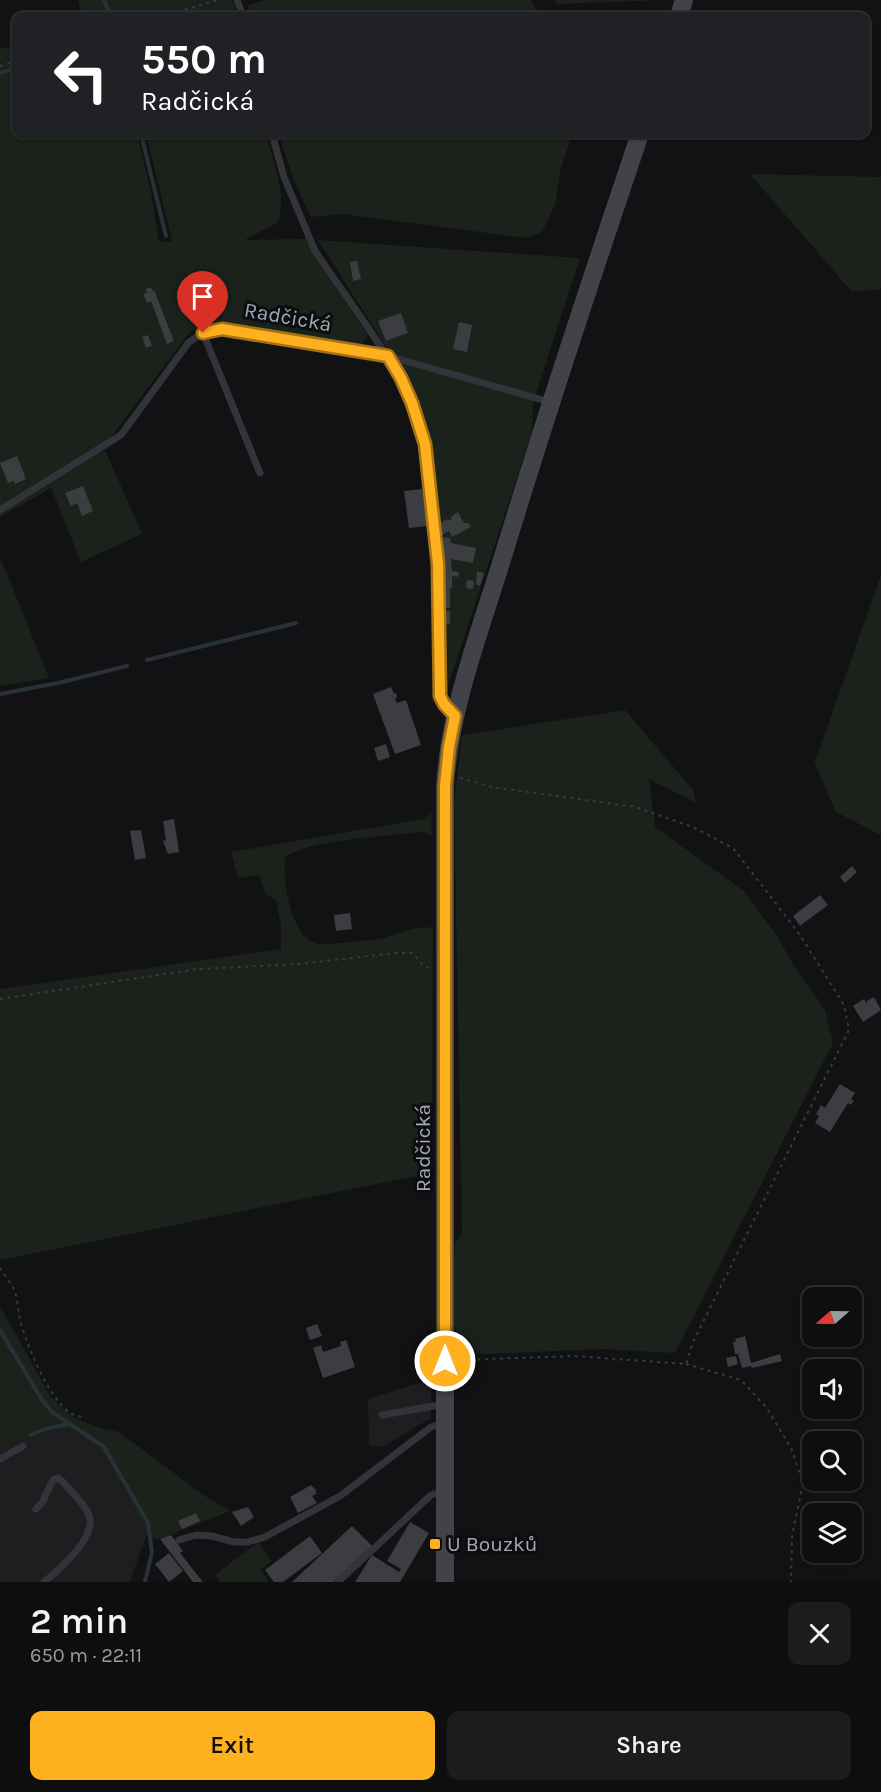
<!DOCTYPE html>
<html lang="en">
<head>
<meta charset="utf-8">
<style>
	body { margin:0; font-family:Karla,sans-serif; background:#1c1c1d; color:#f1f3f6; height:100vh; display:flex; flex-direction:column; font-size:22px; white-space:nowrap }
	* { box-sizing:border-box; margin:0 }
	p { font-size:20px; color:#9b9c9e }
	.icon { flex:none; width:33px; height:33px; fill:none; stroke:currentColor; stroke-width:2; stroke-linecap:round; stroke-linejoin:round }
	.map { position:relative; height:1582px; overflow:hidden }
	.drawer { display:flex; flex-direction:column; background:#0e0e0f; flex:1 }
	.drawer>* { flex:none }
	.hud { position:absolute; left:12px; top:12px; width:858px; height:126px; border-radius:12px; box-shadow:0 2px 4px #0004,0 0 0 2px #2e2e2f; background:#202124; color:#fff; overflow:hidden }
	.needle { width:39px; rotate:250deg }
	.fabs { position:absolute; left:802px; top:1287px; display:grid; gap:12px }
	.fabs a { display:grid; place-items:center; width:60px; height:60px; border-radius:12px; background:#0e0e0f; box-shadow:0 2px 4px #0004,0 0 0 2px #2e2e2f; font-size:30px }
	.pin { position:absolute; display:grid; place-items:center; width:51px; height:51px; color:#fff; margin:-62px -26px; border-radius:50% 50% 50% 0; rotate:-45deg; box-shadow:0 0 6px #0007 }
	.pin .icon { rotate:45deg }
	.me { position:absolute; width:66px; margin:-33px; rotate:0deg; stroke-linejoin:round; filter:drop-shadow(0 0 4px #0008) }
	.turn { display:flex; align-items:center; gap:21px; height:126px; padding:0 30px; font-size:27px }
	.turn .icon { width:78px; height:78px; stroke-width:2.5 }
	.turn b { display:block; font-size:42px; line-height:51px }
	.round { display:grid; place-items:center; flex:none; width:63px; height:63px; border-radius:12px; background:#1c1c1d }
	.overview { display:flex; align-items:center; justify-content:space-between; height:102px; padding:0 30px }
	h1 { font-size:36px; font-weight:600; line-height:45px }
	.action { display:flex; gap:12px; margin-top:auto; padding:12px 30px }
	.action a { flex:1; height:69px; border-radius:12px; background:#feb01f; color:#111; font-size:24px; font-weight:600; line-height:69px; text-align:center }
	.action a+a { background:#1c1c1d; color:#f1f3f6 }
	.map>svg:first-child { display:block }
	.built { fill:#1e1e21 }
	.green { fill:#1a221b }
	.lines { fill:none; stroke-linecap:round; stroke-linejoin:round }
	.stream { stroke:#283138; stroke-width:4 }
	.building { fill:#3c3d41 }
	.path { stroke:#393b40; stroke-width:2; stroke-dasharray:3 4.5; stroke-linecap:butt }
	.lane { stroke:#333439; stroke-width:7 }
	.secondary { stroke:#414349; stroke-width:18 }
	.route-casing { stroke:#a57214; stroke-width:15 }
	.route { stroke:#feb01f; stroke-width:10 }
	.poi-dot { fill:#feb01f; stroke:#0d0d0f; stroke-width:2 }
	.labels { text-anchor:middle; stroke-width:6; stroke-linejoin:round; paint-order:stroke }
	.street-label { font-size:21px; fill:#a2a9b5; stroke:#0d0d0f }
	.poi-label { font-size:21px; fill:#a2a9b5; stroke:#0d0d0f; text-anchor:start }
</style>
</head>
<body>
<div class="map">
<svg width="881" height="1582" viewBox="0 0 881 1582">
	<rect width="100%" height="100%" fill="#121214"/>
	<!-- built -->
	<path class="built" d="M555,0h109l-108,4z
		M431,1379v39l-49,29 -13,-2 -1,-46z
		M66,1430l16,6 17,15 34,56 13,29 -16,46h-130v-136l16,-4 32,-11z"/>
	<!-- green -->
	<path class="green" d="M78,0h154l5,16h-155z
		M264,0h267l5,9 34,7h-319l-3,-11z
		M16,45v89h121l14,58 8,50 13,-1 -26,-107h120c7,28 21,59 12,88l-33,18 62,-1 8,17 53,79 -8,13 -120,-21 -25,-2 -16,2 -9,5 -79,105 -17,12 12,3 36,82 -61,28 -30,-74 -51,29v-468z
		M278,134h294l-11,34 -6,37 -13,27 -16,6 -183,-24 -32,3 -16,-34z
		M750,174l131,3v112l-29,3z
		M318,240l262,18 -47,145 -1,29 -85,257 -2,-1 -2,-151 -16,-108 -28,-62z
		M0,557l49,121 -49,8z
		M881,575v260l-45,-23 -22,-50 2,-3z
		M625,710l68,80 3,13 -47,-24 6,48 89,64 33,45 16,28 32,46 8,33 -158,310 -72,-4 -139,6 -8,-5 -4,-44v-32l3,-30 7,-12 -8,-430 8,-67z
		M431,813l1,24 -4,-4 -9,-1c-28,4 -116,8 -134,26 -2,23 5,80 33,86 6,1 52,-4 60,-5 19,-3 36,-15 55,-11l-1,245 -432,87v-271l281,-40v-23l-5,-26 -11,-6 -6,-19 -21,3 -7,-26 192,-33z
		M0,1306l51,91 22,20 24,10 22,5 86,64 25,15 -70,28 -14,-3 -13,-29 -34,-56 -17,-15 -16,-6 -18,1 -32,11 -16,4z
		M258,1542l14,19 -11,9 8,12h-49l-5,-7z"/>
	<g class="lines">
		<!-- stream -->
		<path class="stream" d="M104,0l7,16
			M0,73l16,-5
			M141,134l25,102
			M147,660l149,-37
			M0,694l58,-11 69,-17
			M0,1330l42,70 10,12 52,35 44,76 4,29 -7,30
			M31,1435l14,-6 23,-5"/>
	</g>
	<!-- building -->
	<path class="building" d="M357,261l4,18 -8,2 -3,-19z
		M151,287l1,4 2,-1 20,51 -7,3 -16,-43 -4,2 -4,-9 4,-1 -1,-4z
		M401,313l7,20 -22,8 -8,-20z
		M459,322l13,3 -5,27 -14,-3z
		M148,335l4,11 -6,2 -4,-11z
		M17,456l9,23 -11,5 -1,-3 -6,2 -8,-20z
		M83,486l10,25 -11,5 -5,-13 -6,3 -6,-13z
		M422,489l6,37 -19,2 -5,-37z
		M458,512l6,11h4l3,4 -19,10 -3,-6 -7,4 -2,-12 7,-4 1,2 4,-2 -1,-2z
		M443,537l7,1 1,5 25,5 -3,15 -22,-4 1,12 7,1 -1,5 -6,-1v12h-2v20h-6z
		M477,571l7,2 -4,13 -4,-2z
		M467,580l7,1 -1,8 -7,-1z
		M444,611h6v13h-6z
		M391,687l3,7 2,-1 1,4 -2,2 2,4 9,-3 15,45 -26,9 -22,-60z
		M386,744l4,13 -12,4 -4,-13z
		M174,819l5,33 -11,2 -5,-13 3,-1 -3,-19z
		M141,830l5,28 -11,2 -5,-29z
		M852,866l5,6 -12,11 -5,-6z
		M820,895l8,10 -28,21 -7,-10z
		M350,913l2,16 -16,2 -2,-16z
		M874,997l7,13 -18,12 -10,-16 11,-7 3,5v-3z
		M840,1084l15,9 -4,6 3,2 -3,4 -3,-2 -18,29 -15,-9 4,-7 -3,-2 5,-9 4,3z
		M317,1324l5,12 -12,4 -4,-12z
		M745,1336l6,27 29,-9 2,7 -30,7 -1,-2 -9,2 -4,-14h-3l-2,-12h3l-1,-3z
		M346,1340l9,27 -32,11 -10,-30 8,-3 2,7 18,-6 -1,-4z
		M736,1356l2,8 -10,3 -2,-9z
		M311,1485l5,5v4l-4,2 5,7 -19,10 -8,-16z
		M248,1507l6,10 -13,9 -9,-14z
		M196,1513l4,8 -18,8 -4,-8z
		M410,1522l19,11 -29,49h-45l17,-27 27,17 2,-3 -14,-8z
		M352,1526l20,20 -39,36h-41z
		M171,1535l12,16 -3,2 23,29h-10l-33,-43z
		M310,1536l12,17 -39,29h-9l-9,-12z
		M169,1553l14,18 -14,11 -14,-18z"/>
	<g class="lines">
		<!-- path -->
		<path class="path" d="M163,16l55,-16
			M0,66l16,-5
			M460,778l32,9 144,20 59,21 38,20 67,87 44,70 5,25 -156,312 -7,22 -112,-8 -114,4
			M0,999l198,-30 102,-5 95,-11h17l13,14 7,1
			M0,1268c5,8 12,16 15,24 3,9 3,19 5,28 5,21 37,104 65,96
			M686,1364l55,16 25,27 26,43 11,34 -11,52 -1,46"/>
		<!-- lane -->
		<path class="lane" d="M237,0l6,16
			M272,134l12,43 31,74 52,75 34,52 11,25 13,41 13,120 2,132 4,8 9,10
			M203,333l57,140
			M0,510l121,-75 68,-93c11,-8 20,-12 33,-13l166,27 162,46
			M382,1415l63,-11
			M0,1459l23,-13
			M36,1509l6,-6 11,-23 5,-2 5,4c8,10 21,21 26,33 9,21 -30,55 -45,67
			M179,1540l17,-5 16,1 22,6h14l17,-5 75,-41 91,-69 12,-4
			M338,1582l93,-87 14,-4"/>
		<!-- secondary -->
		<path class="secondary" d="M679,16l5,-16
			M445,1582v-796c5,-80 36,-157 59,-233 43,-141 89,-280 136,-419"/>
	</g>
	<g class="lines">
		<defs>
			<path id="route" d="M203,333l19,-4 166,27 13,22 11,25 13,41 13,120 2,132 4,8 11,12 -6,31 -4,39v575"/>
		</defs>
		<!-- route casing -->
		<use href="#route" class="route-casing"/>
		<!-- route -->
		<use href="#route" class="route"/>
	</g>
	<!-- markers -->
	<rect class="poi-dot" x="429" y="1538" width="12" height="12" rx="3"/>
	<g class="labels">
		<!-- street labels -->
		<g class="street-label">
			<text transform="translate(288 317) rotate(10)" y="7">Radčická</text>
			<text transform="translate(423 1148) rotate(-90)" y="7">Radčická</text>
		</g>
		<!-- poi labels -->
		<g class="poi-label">
			<text x="447" y="1551">U Bouzků</text>
		</g>
	</g>
</svg>
<div class="fabs">
<a><svg class="needle" viewBox="-14 -14 28 28"><path d="M0-13l5 13h-10z" fill="#e53935"/><path d="M0 13l5-13h-10z" fill="#9b9c9e"/></svg></a>
<a><svg class="icon" aria-label="sound" viewBox="0 0 24 24"><path d="M4 9h4l5-4v14l-5-4H4zM17 9q2 3 0 6"/></svg></a>
<a><svg class="icon" aria-label="search" viewBox="0 0 24 24"><circle cx="10" cy="10" r="6"/><path d="M15 15l6 6"/></svg></a>
<a><svg class="icon" aria-label="layers" viewBox="0 0 24 24"><path d="M12 4l9 5-9 5-9-5zM3 14l9 5 9-5"/></svg></a>
</div>
<div class="pin" style="left:203px;top:333px;background:#d93025"><svg class="icon" aria-label="arrive" viewBox="0 0 24 24"><path d="M6 21V4h12l-3 4 3 4H6"/></svg></div>
<svg class="me" style="left:445px;top:1361px" viewBox="-20 -20 40 40"><circle r="17" fill="#feb01f" stroke="#fff" stroke-width="3"/><path d="M0-11L8 9 0 5-8 9z" fill="#fff"/></svg>
<div class="hud">
<div class="turn"><svg class="icon" aria-label="left" viewBox="0 0 24 24"><path d="M17 20v-9H6M10 6l-5 5 5 5"/></svg><div><b>550 m</b>Radčická</div></div>
</div>
</div>
<section class="drawer">
<div class="overview"><div><h1>2 min</h1><p>650 m · 22:11</p></div><a class="round"><svg class="icon" aria-label="close" viewBox="0 0 24 24"><path d="M6 6l12 12M18 6L6 18"/></svg></a></div>
<div class="action"><a>Exit</a><a>Share</a></div>
</section>
</body>
</html>
